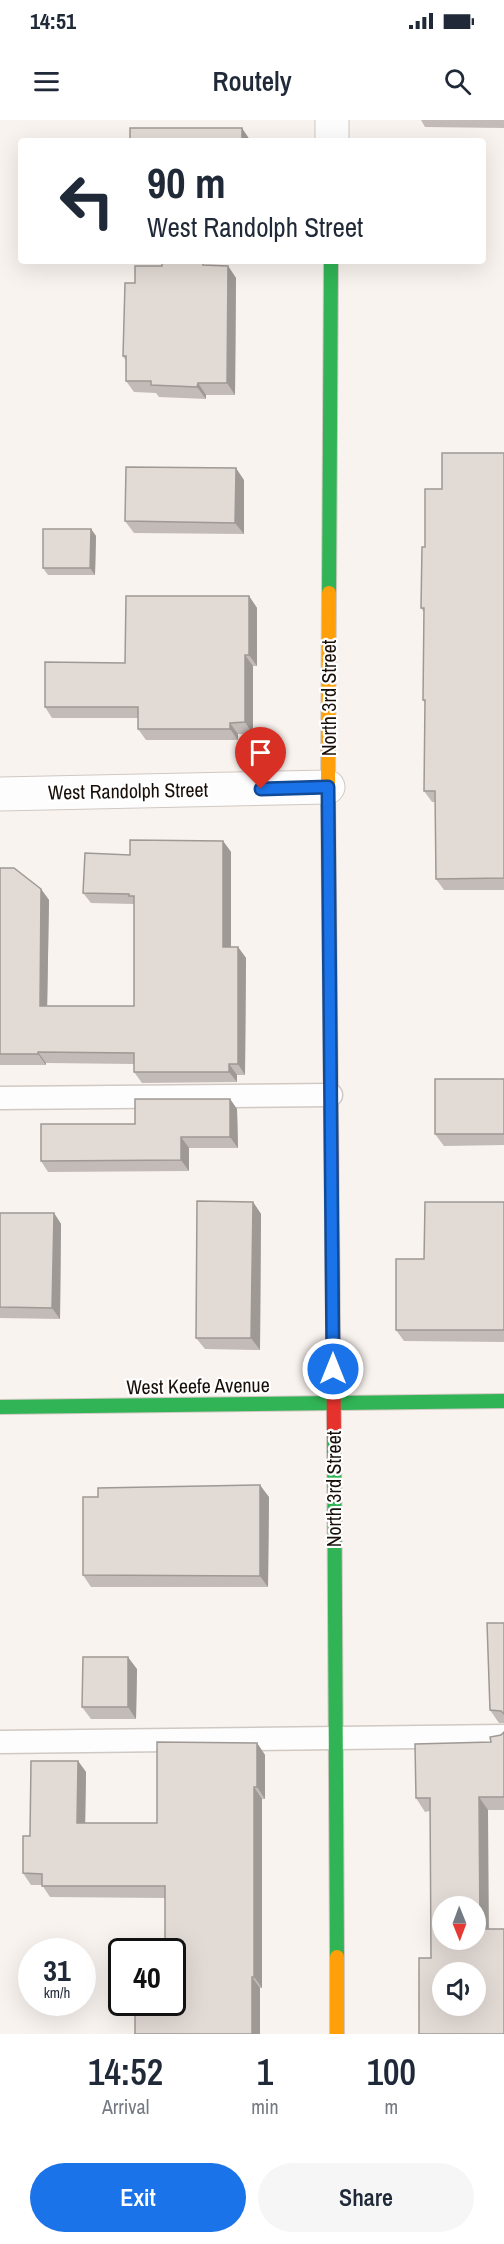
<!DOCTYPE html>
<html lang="en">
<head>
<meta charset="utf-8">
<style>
	body { margin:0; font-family:"Archivo Narrow",sans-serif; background:#f6f6f7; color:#1f2937; height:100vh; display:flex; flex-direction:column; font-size:22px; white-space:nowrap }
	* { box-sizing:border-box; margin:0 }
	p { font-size:20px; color:#747a83 }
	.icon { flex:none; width:33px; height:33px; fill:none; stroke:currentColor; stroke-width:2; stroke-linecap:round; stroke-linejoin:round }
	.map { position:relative; height:1914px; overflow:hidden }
	.panel { display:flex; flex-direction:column; background:#fff; flex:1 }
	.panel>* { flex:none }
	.top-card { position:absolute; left:18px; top:18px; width:468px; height:126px; border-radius:6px; box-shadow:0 6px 24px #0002; background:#fff; color:#1f2937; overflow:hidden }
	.needle { width:39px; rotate:179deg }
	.controls { position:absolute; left:432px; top:1776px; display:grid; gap:12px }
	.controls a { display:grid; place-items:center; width:54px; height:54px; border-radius:50%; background:#fff; box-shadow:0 6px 24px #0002; font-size:30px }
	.speed { position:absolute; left:18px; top:1818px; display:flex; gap:12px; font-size:30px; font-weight:700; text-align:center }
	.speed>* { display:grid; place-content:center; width:78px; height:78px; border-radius:50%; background:#fff; box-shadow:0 6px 24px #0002; line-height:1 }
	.speed small { font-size:15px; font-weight:400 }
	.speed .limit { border:3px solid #111; border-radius:9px; background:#fff; color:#111 }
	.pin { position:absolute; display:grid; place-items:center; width:51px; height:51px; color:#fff; margin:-62px -26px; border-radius:50% 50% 50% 0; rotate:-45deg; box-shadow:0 0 6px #0007 }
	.pin .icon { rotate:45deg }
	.me { position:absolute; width:66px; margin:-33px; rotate:0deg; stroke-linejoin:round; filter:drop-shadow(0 0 4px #0008) }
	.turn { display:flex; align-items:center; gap:21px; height:126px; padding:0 30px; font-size:27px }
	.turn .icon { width:78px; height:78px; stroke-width:2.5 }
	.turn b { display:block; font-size:42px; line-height:51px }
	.eta { display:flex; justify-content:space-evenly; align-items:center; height:102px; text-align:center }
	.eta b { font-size:36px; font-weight:600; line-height:42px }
	.primary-button { display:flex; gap:12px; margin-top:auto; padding:12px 30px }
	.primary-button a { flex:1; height:69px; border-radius:36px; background:#1a73e8; color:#fff; font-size:24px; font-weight:600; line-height:69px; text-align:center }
	.primary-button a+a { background:#f6f6f7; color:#1f2937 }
	.status { display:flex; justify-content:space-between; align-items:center; height:42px; padding:0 30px; background:#fff; direction:ltr }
	.status svg { height:16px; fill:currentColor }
	header { display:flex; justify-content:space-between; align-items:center; height:78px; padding:0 30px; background:#fff; font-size:27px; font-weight:600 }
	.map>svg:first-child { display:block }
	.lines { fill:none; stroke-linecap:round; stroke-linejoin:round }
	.lane-casing { stroke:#d0c8c2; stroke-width:25 }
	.street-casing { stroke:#d0c8c2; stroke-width:35 }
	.fast-casing { stroke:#d0c8c2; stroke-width:16 }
	.slow-casing { stroke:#d0c8c2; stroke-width:16 }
	.jam-casing { stroke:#d0c8c2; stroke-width:16 }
	.lane { stroke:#fefdfd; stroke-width:22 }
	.street { stroke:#fefdfd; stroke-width:33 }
	.fast { stroke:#30b455; stroke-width:14 }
	.slow { stroke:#ff9f0a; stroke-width:14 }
	.jam { stroke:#e5322d; stroke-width:14 }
	.wall { fill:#c2bbb7 }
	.shaded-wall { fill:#9e9995 }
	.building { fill:#e2dad5; stroke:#9e9995; stroke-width:1.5; fill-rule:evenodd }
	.route-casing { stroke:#114b97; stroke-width:15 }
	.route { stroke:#1a73e8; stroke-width:10 }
	.labels { text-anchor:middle; stroke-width:4.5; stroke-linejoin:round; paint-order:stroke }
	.street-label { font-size:20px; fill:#180f09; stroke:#fff }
</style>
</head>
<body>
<div class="status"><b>14:51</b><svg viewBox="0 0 49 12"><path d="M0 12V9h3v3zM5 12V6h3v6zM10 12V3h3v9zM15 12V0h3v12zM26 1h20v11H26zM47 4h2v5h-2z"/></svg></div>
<header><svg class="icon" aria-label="menu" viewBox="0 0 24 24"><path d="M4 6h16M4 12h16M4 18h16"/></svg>Routely<svg class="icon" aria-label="search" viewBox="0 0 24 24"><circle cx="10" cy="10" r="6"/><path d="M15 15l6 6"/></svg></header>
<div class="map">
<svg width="504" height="1914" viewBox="0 0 504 1914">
	<rect width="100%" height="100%" fill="#f9f3ef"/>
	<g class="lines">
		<defs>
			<path id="lane" d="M0,978l331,-3
				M0,1622l504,-6"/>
			<path id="street" d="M332,21v-21
				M0,674l328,-7"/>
			<path id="fast" d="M329,473l2,-332
				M0,1287l504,-6
				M334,1313l3,524"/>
			<path id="slow" d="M329,473l-1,194 3,329
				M337,1837v77"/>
			<path id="jam" d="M331,996l3,317"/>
		</defs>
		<!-- lane casing -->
		<use href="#lane" class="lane-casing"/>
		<!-- street casing -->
		<use href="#street" class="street-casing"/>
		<!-- fast casing -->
		<use href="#fast" class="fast-casing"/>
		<!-- slow casing -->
		<use href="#slow" class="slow-casing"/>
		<!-- jam casing -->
		<use href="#jam" class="jam-casing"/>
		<!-- lane -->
		<use href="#lane" class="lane"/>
		<!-- street -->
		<use href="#street" class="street"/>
		<!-- fast -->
		<use href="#fast" class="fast"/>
		<!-- slow -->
		<use href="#slow" class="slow"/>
		<!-- jam -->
		<use href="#jam" class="jam"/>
	</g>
	<!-- wall -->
	<path class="wall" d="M421,0h83v8l-79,-1z
		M205,145l23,1 8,12 -1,117h-29v4l-47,-2 -3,-4 -22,-1 -8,-11v-20l-3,-5 12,-73z
		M504,333v437h-60l-8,-11v-77h-4l-8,-11 1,-88 -2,-3 1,-88 -3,-4 4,-61 17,-58z
		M244,360v54l-110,-1 -9,-12z
		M91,409l5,7 -1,39h-47l-5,-7z
		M249,476l8,12v58h-4v68h-15v6h-92l-8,-11v-11h-86l-7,-11z
		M223,721l8,11v95h7l8,11 -1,117h-8v7l-95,1 -8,-11v-8l-88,-1v2h-46v-197l41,21 8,11 -2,106h87v-102l-43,-1 -8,-10 47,-38z
		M504,959v66l-60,1 -9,-12z
		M230,979l7,10 1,39h-49v23l-141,1 -7,-11 94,-37z
		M253,1082l8,12 -1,136 -55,-1 -9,-11z
		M504,1082v140l-100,-1 -8,-11 28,-71z
		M0,1093h54l7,11 -1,95 -60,-1z
		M269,1377l-1,90h-177l-8,-12z
		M504,1503v100h-5l-9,-13z
		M137,1549l-1,50h-45l-9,-12z
		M504,1612v78h-16l-57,148 -1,-147 -5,1 -9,-14z
		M157,1622l100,1 8,12v44h-3v189h-2v46h-125v-30l15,1v-3h22v-50h-7v-54l-115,-1 -8,-12h-11l-8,-12v-37h7l1,-75h47l8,11 -1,51h72z"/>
	<!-- shaded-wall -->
	<path class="shaded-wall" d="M242,8l8,12v1h-8z
		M228,146l8,12 -1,117 -8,-12z
		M198,263l8,12v4l-9,-12z
		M236,348l8,12v54l-9,-11z
		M91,409l5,7 -1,39 -5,-7z
		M249,476l8,12v58l-8,-11z
		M245,535l8,11v68l-8,-12z
		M230,603l8,11v6l-8,-11z
		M223,721l8,11v106l-8,-11z
		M41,769l8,11 -2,117 -7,-11z
		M238,827l8,11 -1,117 -7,-11z
		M38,932l8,11v2l-8,-11z
		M229,944l8,11v7l-8,-10z
		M230,979l7,10 1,39 -8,-11z
		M181,1017l8,11v23l-8,-11z
		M253,1082l8,12 -1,136 -9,-12z
		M54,1093l7,11 -1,95 -8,-11z
		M260,1365l9,12 -1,90 -8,-11z
		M128,1537l9,12 -1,50 -8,-12z
		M257,1623l8,12v44l-8,-12z
		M78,1641l8,11 -1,63 -8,-12z
		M254,1667l8,12v189l-8,-11z
		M479,1677l9,13 1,132 -9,-13z
		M252,1857l8,11v46h-8z"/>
	<!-- building -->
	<path class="building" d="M130,8h112v13h-112z
		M162,142h41v3l25,1 -1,117h-29l-1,4 -46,-2v-4h-25v-25h-3l2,-73h10v-17h27z
		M442,333h62v425l-68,1 -1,-88h-11l1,-91h-2l1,-92h-3l1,-61h3v-58h17z
		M126,347l110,1 -1,55 -110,-2z
		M43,409h48l-1,39h-47z
		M126,476h123v59h-4v67l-15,1v6h-92v-22h-93v-45l80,1z
		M130,720l93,1v106h15v117h-9v8h-95v-19l-96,-1v2h-38v-186h14l27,21 -1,117h94v-110h-5v-2l-46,-1 2,-40 45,2z
		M435,959h69v55h-69z
		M135,979h95v38h-49v23l-140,1v-37h94z
		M197,1081l56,1 -2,136h-55z
		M425,1082h79v128h-108v-71h28z
		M0,1093h54l-2,95 -52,-1z
		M260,1365v91l-177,-1v-78h15v-9z
		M487,1503h17v91l-3,-3 -11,-1z
		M83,1537h45v50h-46z
		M504,1612v65h-25l1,132h24v105h-85v-76h12l-1,-160h-14l-1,-54 76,-2 -1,-5 11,-2zM442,1786h34v34h-34zM442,1852h34v34h-34z
		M157,1622l100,1v44h-3v190h-2v57h-117v-30l15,1v-3h22v-50h-7v-66h-123v-12l-19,-1v-37h7l1,-75h47l-1,62h80z"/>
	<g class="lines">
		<defs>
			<path id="route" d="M261,669l67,-2 5,582"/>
		</defs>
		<!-- route casing -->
		<use href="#route" class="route-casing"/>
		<!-- route -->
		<use href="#route" class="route"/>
	</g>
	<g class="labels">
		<!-- street labels -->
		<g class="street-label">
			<text transform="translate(329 578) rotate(-90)" y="7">North 3rd Street</text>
			<text transform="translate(128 671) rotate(-1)" y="7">West Randolph Street</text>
			<text transform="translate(198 1266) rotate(-1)" y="7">West Keefe Avenue</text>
			<text transform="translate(334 1369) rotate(-90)" y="7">North 3rd Street</text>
		</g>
	</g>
</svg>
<div class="controls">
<a><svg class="needle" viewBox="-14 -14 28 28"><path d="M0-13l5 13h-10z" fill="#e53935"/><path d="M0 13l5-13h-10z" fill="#747a83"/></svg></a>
<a><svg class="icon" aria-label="sound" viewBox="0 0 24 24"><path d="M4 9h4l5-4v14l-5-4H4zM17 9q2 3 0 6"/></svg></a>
</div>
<div class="speed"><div>31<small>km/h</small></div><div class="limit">40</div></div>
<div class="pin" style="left:261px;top:669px;background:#d93025"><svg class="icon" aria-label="arrive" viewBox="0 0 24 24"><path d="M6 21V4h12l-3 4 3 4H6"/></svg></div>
<svg class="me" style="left:333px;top:1249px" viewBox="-20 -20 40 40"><circle r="17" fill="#1a73e8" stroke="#fff" stroke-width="3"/><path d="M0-11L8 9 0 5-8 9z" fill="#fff"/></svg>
<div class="top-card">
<div class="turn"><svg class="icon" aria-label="left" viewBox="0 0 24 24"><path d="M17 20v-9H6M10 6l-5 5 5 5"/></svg><div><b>90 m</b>West Randolph Street</div></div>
</div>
</div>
<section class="panel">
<div class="eta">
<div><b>14:52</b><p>Arrival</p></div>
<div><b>1</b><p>min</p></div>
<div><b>100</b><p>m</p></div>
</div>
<div class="primary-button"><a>Exit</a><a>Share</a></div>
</section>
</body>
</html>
